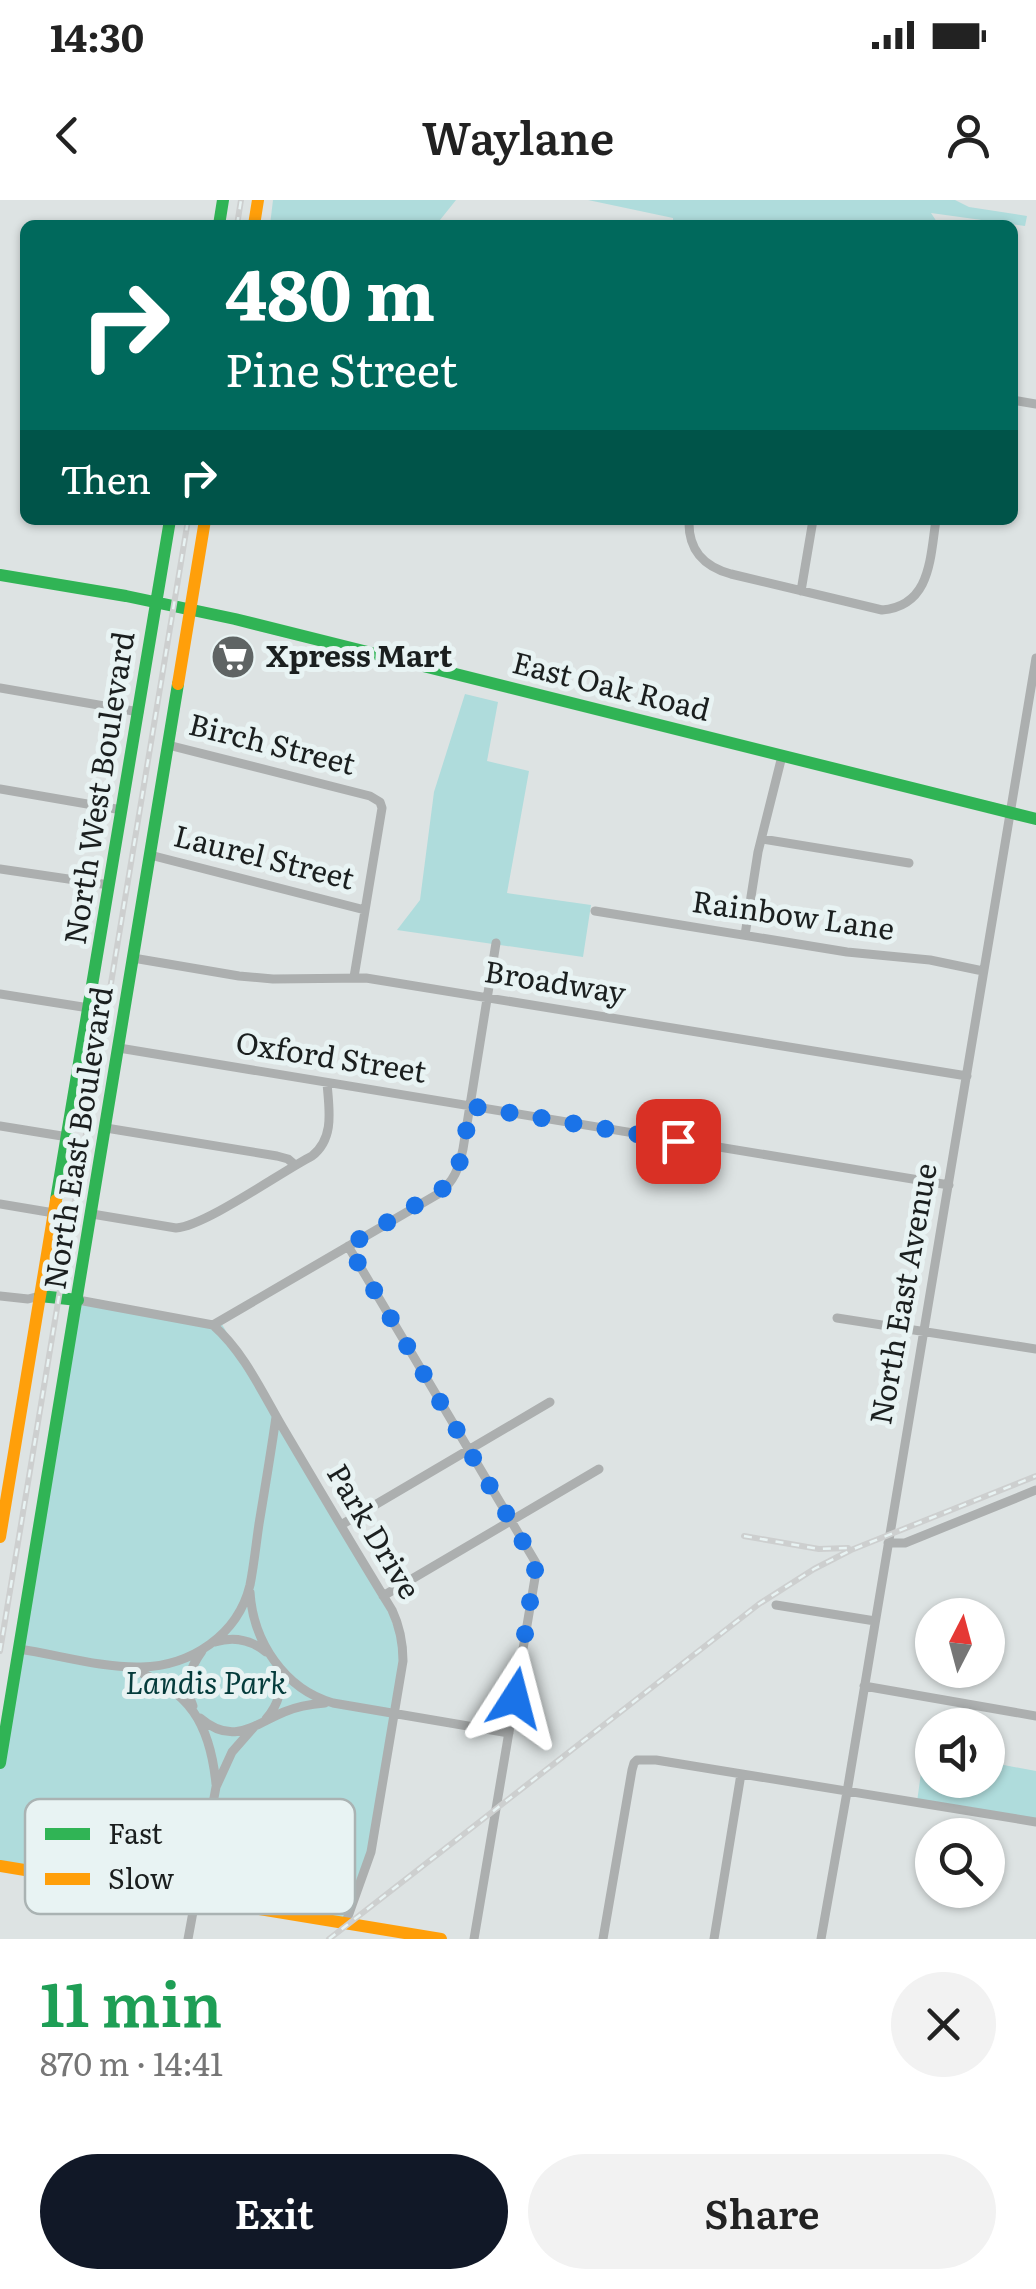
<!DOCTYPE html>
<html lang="en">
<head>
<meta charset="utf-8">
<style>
	body { margin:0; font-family:Literata,serif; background:#f2f2f2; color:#222; height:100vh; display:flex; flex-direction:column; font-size:38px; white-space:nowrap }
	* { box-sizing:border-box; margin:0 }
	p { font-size:32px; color:#767676 }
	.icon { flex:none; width:55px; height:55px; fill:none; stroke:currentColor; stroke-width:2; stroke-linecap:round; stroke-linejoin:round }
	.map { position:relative; height:1739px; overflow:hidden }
	.sheet { display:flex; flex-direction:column; background:#fff; flex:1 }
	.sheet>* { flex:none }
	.top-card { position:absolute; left:20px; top:20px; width:998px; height:305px; border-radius:15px; box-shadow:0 2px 8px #0004; background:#00695c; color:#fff; overflow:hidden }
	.needle { width:65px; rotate:6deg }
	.fabs { position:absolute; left:915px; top:1398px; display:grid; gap:20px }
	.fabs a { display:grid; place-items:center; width:90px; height:90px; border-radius:50%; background:#fff; box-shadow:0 2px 8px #0004; font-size:50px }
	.pin { position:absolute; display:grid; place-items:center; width:85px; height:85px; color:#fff; margin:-42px; border-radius:20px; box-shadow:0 5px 15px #0006 }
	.me { position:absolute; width:110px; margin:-55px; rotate:9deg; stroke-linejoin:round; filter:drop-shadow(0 0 8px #0008) }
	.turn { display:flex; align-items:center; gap:35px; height:210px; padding:0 40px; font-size:45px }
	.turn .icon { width:130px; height:130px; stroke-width:2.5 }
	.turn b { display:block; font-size:70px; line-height:85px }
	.then { display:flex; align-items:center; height:95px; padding:0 40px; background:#0003; gap:20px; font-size:38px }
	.round { display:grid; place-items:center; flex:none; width:105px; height:105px; border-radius:52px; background:#f2f2f2 }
	.summary { display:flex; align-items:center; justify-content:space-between; height:170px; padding:0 40px }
	h1 { font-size:60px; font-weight:600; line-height:75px; color:#1e9e55 }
	.action { display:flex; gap:20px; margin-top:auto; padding:20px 40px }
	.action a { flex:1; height:115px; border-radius:60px; background:#111827; color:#fff; font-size:40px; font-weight:600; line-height:115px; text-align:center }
	.action a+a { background:#f2f2f2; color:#222 }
	.status { display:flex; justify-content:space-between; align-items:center; height:70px; padding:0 50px; background:#fff; direction:ltr }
	.status svg { height:28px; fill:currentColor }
	header { display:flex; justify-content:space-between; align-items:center; height:130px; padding:0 40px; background:#fff; font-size:45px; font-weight:600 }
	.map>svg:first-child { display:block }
	.green { fill:#afdcdc }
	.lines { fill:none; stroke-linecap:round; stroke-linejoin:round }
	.street { stroke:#acafaf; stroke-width:9 }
	.fast { stroke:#30b455; stroke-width:12 }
	.slow { stroke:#ff9f0a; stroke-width:12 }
	.rail-casing { stroke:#cdcfcf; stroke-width:6 }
	.rail { stroke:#e8f3f3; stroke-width:2.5; stroke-dasharray:8; stroke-linecap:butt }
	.route { stroke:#1a73e8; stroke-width:18; stroke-dasharray:0 32.4 }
	.labels { text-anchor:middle; stroke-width:10; stroke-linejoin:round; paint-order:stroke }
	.poi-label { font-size:30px; font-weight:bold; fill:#1b1f1f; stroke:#e8f3f3; text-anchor:start }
	.street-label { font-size:30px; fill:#1b1f1f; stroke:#e8f3f3 }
	.park-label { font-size:30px; font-style:italic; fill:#053c3c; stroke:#e8f3f3 }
	.key { fill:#e8f3f3; stroke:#aab3b3; stroke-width:2.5 }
	.key-label { font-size:28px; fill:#1b1f1f }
</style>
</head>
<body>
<div class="status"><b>14:30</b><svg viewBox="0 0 49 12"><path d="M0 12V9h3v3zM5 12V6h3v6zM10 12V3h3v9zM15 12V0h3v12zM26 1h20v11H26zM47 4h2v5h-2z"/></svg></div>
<header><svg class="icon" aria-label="back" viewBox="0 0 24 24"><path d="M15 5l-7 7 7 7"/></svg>Waylane<svg class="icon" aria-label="person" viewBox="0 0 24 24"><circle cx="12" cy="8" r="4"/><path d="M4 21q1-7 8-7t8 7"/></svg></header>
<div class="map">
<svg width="1036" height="1739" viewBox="0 0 1036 1739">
	<rect width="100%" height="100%" fill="#dde3e3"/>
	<!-- green -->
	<path class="green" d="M273,0h183l-20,25h-166z
		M588,0h367l14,7 58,9 -2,10 -94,-13 8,12h-266v-7z
		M465,494l33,8 -11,59 42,10 -22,122 84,12 -8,52 -186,-27 23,-30 14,-108z
		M78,1100l103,18 39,3 163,275 20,57 -28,175 -29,94 -346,-56v-103z
		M924,1551l8,1v28h56v-18l48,9v51l-119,-20z"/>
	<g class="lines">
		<!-- street -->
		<path class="street" d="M1012,200l24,4
			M689,320c-1,30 14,46 42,54l151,36c49,-4 48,-52 54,-90
			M801,391l12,-71
			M0,488l139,24
			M168,545l202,51 10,6 2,6 -28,169
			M0,589l122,21
			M762,639l147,24
			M150,655l215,55
			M0,669l109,16
			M595,711l252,41 83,8 53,11
			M745,735l13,-83 24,-96
			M133,758l106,18 34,3 93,-1 601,98
			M0,794l89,14
			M119,848l830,137
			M0,926l68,11
			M106,928l171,28 11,3 7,6
			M0,1004l54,9
			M92,1014l84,14c29,-2 105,-56 136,-72 23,-18 17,-47 15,-73
			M348,1046l188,317v9l-62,367
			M0,1096l28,3 12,-3
			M78,1100l135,25c31,27 50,69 70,103 36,61 72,122 109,182 8,17 11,32 11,51l-32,191 -25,70
			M837,1118l199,31
			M213,1125l225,-131c16,-12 21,-26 25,-45l33,-206
			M341,1325l209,-123
			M888,1343h17l131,-53
			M250,1392c3,49 34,97 83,111l176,30
			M383,1396l216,-127
			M776,1405l99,16
			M215,1442c19,-6 35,-3 51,10
			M19,1449c40,6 82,19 122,18 50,-1 97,-32 109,-82 4,-20 6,-41 9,-61 6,-36 12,-72 17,-107
			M131,1469c59,21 79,55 85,115
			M864,1486l172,30
			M193,1506c-9,-21 -4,-37 9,-55
			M200,1518c33,28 53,7 84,-6 14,-6 27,-8 41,-9
			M266,1519c13,-15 17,-30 12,-50
			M188,1739l28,-152 16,-35 22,-25
			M603,1739l29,-169 2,-7 3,-3h19l380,62
			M714,1739l27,-165
			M821,1739l26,-147 189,-1134"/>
		<!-- fast -->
		<path class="fast" d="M219,25l4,-25
			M0,375l126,21 109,23 801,200
			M56,1000l114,-680
			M40,1096l38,4
			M0,1563l178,-1079"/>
		<!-- slow -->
		<path class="slow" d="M254,25l4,-25
			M178,484l27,-164
			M0,1337l56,-337
			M0,1666l441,73"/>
		<defs>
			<path id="rail" d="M237,25l4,-25
				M744,1336l75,13 29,-1
				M0,1451l188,-1131
				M329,1739l430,-335 55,-35 37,-19 185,-74"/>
		</defs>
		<!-- rail casing -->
		<use href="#rail" class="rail-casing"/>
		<!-- rail -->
		<use href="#rail" class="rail"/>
	</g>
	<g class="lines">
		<!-- route -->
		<path class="route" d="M515,1498l21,-134 -188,-318 99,-60c18,-22 18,-53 23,-80l208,35"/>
	</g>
	<!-- icons -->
	<defs>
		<symbol id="supermarket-disc" viewBox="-11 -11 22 22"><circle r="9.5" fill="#5f6464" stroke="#e8f3f3"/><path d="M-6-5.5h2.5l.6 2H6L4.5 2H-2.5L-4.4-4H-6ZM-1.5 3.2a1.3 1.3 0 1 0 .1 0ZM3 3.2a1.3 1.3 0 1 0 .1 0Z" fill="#fff"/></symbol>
	</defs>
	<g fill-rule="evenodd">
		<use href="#supermarket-disc" x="208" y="432" width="50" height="50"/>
	</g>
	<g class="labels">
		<!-- poi labels -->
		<g class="poi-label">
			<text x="266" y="467">Xpress Mart</text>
		</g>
		<!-- street labels -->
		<g class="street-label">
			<text transform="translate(611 487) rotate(14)" y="10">East Oak Road</text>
			<text transform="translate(272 545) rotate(14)" y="10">Birch Street</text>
			<text transform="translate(100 588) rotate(-81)" y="10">North West Boulevard</text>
			<text transform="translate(264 658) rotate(14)" y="10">Laurel Street</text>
			<text transform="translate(793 716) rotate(8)" y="10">Rainbow Lane</text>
			<text transform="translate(555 783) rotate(9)" y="10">Broadway</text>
			<text transform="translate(331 858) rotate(9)" y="10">Oxford Street</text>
			<text transform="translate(79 938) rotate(-81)" y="10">North East Boulevard</text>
			<text transform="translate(904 1094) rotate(-80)" y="10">North East Avenue</text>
			<text transform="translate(373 1332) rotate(59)" y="10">Park Drive</text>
		</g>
		<!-- park labels -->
		<g class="park-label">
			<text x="206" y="1494">Landis Park</text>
		</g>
	</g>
	<!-- legend -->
	<rect x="25" y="1599" width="330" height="115" rx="15" class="key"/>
	<rect x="45" y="1628" width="45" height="12" fill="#30b455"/>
	<rect x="45" y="1673" width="45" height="12" fill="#ff9f0a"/>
	<g class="key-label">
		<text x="108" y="1644">Fast</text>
		<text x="108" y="1689">Slow</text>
	</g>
</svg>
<div class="fabs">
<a><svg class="needle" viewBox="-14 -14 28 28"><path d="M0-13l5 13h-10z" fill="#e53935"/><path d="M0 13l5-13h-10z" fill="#767676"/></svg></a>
<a><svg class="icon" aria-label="sound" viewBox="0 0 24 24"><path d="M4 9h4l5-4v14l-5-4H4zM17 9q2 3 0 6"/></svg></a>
<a><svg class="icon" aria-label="search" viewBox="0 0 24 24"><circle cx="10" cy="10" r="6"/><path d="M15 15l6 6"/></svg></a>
</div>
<div class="pin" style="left:678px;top:941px;background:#d93025"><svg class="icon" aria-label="arrive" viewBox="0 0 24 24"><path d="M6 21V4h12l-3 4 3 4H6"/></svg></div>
<svg class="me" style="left:515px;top:1498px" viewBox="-20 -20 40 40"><path d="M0-17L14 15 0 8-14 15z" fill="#1a73e8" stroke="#fff" stroke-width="4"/></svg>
<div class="top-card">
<div class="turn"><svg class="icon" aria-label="right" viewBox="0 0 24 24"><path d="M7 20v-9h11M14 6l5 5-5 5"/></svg><div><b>480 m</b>Pine Street</div></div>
<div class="then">Then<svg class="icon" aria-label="right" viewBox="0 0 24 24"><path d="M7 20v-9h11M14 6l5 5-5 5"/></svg></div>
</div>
</div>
<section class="sheet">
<div class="summary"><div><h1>11 min</h1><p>870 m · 14:41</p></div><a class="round"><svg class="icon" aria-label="close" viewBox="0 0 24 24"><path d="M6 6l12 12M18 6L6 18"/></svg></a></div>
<div class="action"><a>Exit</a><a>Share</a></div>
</section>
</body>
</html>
